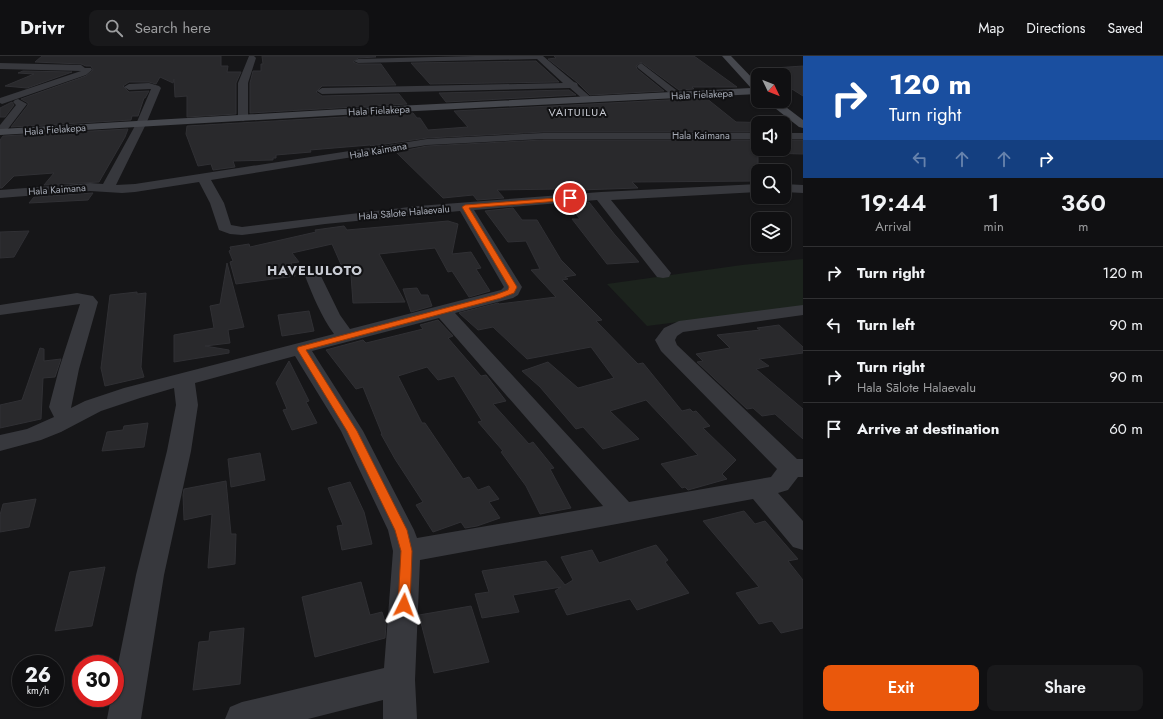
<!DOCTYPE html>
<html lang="en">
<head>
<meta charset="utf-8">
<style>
	body { margin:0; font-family:Jost,sans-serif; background:#19191b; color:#f1f3f6; height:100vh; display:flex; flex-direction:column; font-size:15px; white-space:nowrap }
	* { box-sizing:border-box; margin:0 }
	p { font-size:13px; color:#9c9d9f }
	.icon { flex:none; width:22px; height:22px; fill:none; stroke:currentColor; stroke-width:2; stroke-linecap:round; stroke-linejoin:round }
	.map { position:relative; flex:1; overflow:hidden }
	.details { display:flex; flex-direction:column; background:#101012; width:360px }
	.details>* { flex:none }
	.hud { background:#1a4fa0; color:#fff; overflow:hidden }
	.needle { width:26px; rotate:133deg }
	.fabs { position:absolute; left:751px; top:12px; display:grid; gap:8px }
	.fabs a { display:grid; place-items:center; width:40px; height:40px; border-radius:8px; background:#101012; box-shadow:0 1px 3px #0004,0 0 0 1px #303032; font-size:20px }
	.speed { position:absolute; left:12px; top:599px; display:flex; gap:8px; font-size:20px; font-weight:700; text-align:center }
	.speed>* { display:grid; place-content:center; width:52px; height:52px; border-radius:50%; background:#101012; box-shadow:0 1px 3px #0004,0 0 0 1px #303032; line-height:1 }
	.speed small { font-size:10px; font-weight:400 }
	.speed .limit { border:6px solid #d22; background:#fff; color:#111 }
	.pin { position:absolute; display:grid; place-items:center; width:34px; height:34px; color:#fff; margin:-17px; border:2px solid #fff; border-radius:50%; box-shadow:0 1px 4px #0007 }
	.me { position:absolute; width:44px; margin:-22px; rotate:3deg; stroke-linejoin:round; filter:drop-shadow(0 0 3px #0008) }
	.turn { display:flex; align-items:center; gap:14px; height:84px; padding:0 20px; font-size:18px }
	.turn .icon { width:52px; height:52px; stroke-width:2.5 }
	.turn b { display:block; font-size:28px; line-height:34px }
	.lanes { display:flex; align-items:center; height:38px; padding:0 20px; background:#0003; justify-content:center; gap:20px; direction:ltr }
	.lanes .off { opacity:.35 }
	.eta { display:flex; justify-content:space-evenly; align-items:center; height:68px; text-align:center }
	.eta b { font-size:24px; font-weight:600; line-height:28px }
	.primary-button { display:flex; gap:8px; margin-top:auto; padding:8px 20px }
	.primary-button a { flex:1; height:46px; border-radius:8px; background:#ea580c; color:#fff; font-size:16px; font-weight:600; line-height:46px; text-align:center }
	.primary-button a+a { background:#19191b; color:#f1f3f6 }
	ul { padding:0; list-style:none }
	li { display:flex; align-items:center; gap:12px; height:52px; padding:0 20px; border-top:1px solid #303032 }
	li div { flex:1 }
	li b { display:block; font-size:15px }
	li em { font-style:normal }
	header { display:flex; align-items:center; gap:24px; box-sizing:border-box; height:56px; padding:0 20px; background:#101012; border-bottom:1px solid #303032 }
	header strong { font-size:19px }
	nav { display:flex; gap:22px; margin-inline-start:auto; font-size:14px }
	.search { width:280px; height:36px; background:#19191b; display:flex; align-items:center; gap:10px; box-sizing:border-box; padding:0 14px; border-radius:8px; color:#9c9d9f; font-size:15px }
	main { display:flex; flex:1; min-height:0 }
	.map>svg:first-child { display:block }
	.green { fill:#1c231d }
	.building { fill:#29292c; stroke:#303034 }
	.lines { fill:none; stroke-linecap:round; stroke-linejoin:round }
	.street { fill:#37383d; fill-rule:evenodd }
	.secondary { fill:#45474d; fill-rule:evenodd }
	.route { fill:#ea580c; stroke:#983908 }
	.labels { text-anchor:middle; stroke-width:4; stroke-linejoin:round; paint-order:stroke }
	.far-street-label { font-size:10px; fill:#a8adb8; stroke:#111113 }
	.far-neighbourhood-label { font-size:11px; letter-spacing:1px; fill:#c9ccd4; stroke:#111113 }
	.far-district-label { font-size:13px; font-weight:bold; letter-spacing:1px; fill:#c9ccd4; stroke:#111113 }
</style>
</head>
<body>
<header>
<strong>Drivr</strong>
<div class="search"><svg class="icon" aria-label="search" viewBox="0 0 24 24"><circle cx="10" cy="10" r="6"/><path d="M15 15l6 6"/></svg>Search here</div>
<nav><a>Map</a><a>Directions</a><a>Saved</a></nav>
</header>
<main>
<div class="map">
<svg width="803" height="663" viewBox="0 0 803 663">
	<rect width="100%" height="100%" fill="#161618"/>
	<!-- green -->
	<path class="green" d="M803,203v47l-156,20 -40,-42 135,-19z"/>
	<!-- building -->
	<path class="building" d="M42,0h179v10h7l-1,6h14l-5,11v31l-49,3v-21l-12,1 -1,-18 -1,4 -13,-6 -4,7 -7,-2h-20l-6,4 6,6 20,-1 -4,7h-1l-6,18h-6l-1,4 -120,7 17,-22v-2l-7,-4 65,-23 7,-6 -2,-4h-5l-5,-2 -46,-2z
		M262,0h113l1,1 -18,1 -5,4 5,2h23l15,21 -74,1 -6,6 6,4 77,-2 8,10 -157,9v-30l3,-12h8v-7h2z
		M554,0h140l43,31h-45l2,2 -15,1 -38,-28 -5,4 1,3 27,22 -74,4 -13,-13 -29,-23 8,-1z
		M536,5l23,21 -129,2 -19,-21z
		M803,10v30l-19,-12v-9h-16l-9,-6z
		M23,15l49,1 -45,16 -22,-2 29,-12 -16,-1z
		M569,34l7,5 -130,7 -7,-9z
		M706,42l30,24 45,1h-23v9h-215l-116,6 -56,8 -1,-1 -60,5 1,2 -35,3v3h-3v2l-40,1 2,6 -22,3 -2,-6 -13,2 -12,-32 1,-8 226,-13 4,5h3l8,12 40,-3 -14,-16z
		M12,46l2,3 -9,12h-5v-9z
		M128,73l-3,8 -26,45 -55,3 10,-12 -40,3 -12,12h-2v-48l3,-4z
		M543,84h215v41l-126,1 6,6 -59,2 2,2 -20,2 -3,-5 -61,1 7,8 -27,2 -4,-5 -30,3 -47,-46 31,-6z
		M784,84h19v14l-35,-1 -6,-4h22z
		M93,137l-5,7 -59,3 5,-6z
		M589,146l26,33 24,27 -32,2 -35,-45h8l-12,-15z
		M513,152l9,12h15l24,40 15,15 -11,2 3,2 -6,1 40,40 -6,1 42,43 5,-1 39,48 8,-2 3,3 3,-1 14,15 -7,2 33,32 -14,14 5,5 -39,11 -3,-3 -3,1 -21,-24 37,-9 -52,-55 -36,11 29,28 -36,10 -20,-22 -7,2 -36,-42 -18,-16 26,-9 30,26 36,-10 -23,-31 -64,12 -34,-32 -15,3 -19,-17 39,-10 1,1 57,-7 -25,-27 9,-1 -14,-28 -18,1 -23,-31z
		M448,165l10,3 -6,30 19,-2 10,16 -5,1 14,22 -21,6 -17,-26 -4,1 -13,-24 -56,6 26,48 -52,1 -2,-28 -5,1 -14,-32 -40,9 7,9 -8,1 4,13 -59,8 -6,-22 3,-1 -4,-10 2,-1 -1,-3 19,-3 1,3 66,-15 -1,-2 29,-4 3,4z
		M29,175l-15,26 -14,1v-26z
		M227,207l17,64 -16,3 2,13 -25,3 24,4v3l-55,9v-27l40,-7 -4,-22 10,-2z
		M417,232l4,7h7l4,11 -21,6 -8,-23z
		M137,236v2l9,-1 -5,74 3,10 -39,9 -4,-18 9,-73z
		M309,255l5,20 -32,5 -4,-21z
		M438,264l15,16 -5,2 33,38 5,-1 20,26 -13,3 36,40 4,-2 21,26 -4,1 21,39 -31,6 -14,-28 -25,-34 2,-1 -25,-29 4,-1 -28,-45 -16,4 -11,-13 -29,9 24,47h3l38,56 6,-2 9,13 11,-4 10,13 -10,3 11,16 -23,8 -12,2 -4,-6 -28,10 -17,-27 7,-3 -28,-43 -14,-25h1l-19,-47 -7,2 -30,-39 37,-10 3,3 57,-14 -3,-4z
		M779,269l24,22v6l-44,6 10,7 -13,3 47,40v30l-28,-25 -13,2 -9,-8 -6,1 -50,-47 6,-1 -7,-7 34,-6 -13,-13 43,-5 -3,-2z
		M40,292l4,1v12l17,-2 -6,18 -12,1 -2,41 -41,9v-23l22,-5z
		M289,305l20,40 -3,1 11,21 -25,7 -9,-20 4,-1 -11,-26z
		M148,367l-4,24 -42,4 5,-19 16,-2 1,-4z
		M260,397l5,27 -34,7 -3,-28z
		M226,425l5,53h5l-1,30 -27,4 4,-54 -28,6 -1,-25 1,-6z
		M350,426l14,30 8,32 -30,6 -5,-24 6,-1 -15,-37z
		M36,443l-7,28 -29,5v-17l3,-11z
		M744,455l11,13 10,-3 33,38 -10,2 15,19v48l-22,5 -9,-12 -13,3 -23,-31 23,-6 -56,-66z
		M656,489l12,15 -3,2 24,31 -52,17 -7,-11 -63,16 -12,-24 6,-4 -48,8 6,17 -37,6 -7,-24 14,-2 -7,-21 64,-10 19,24 8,-5 -12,-23 31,-7 7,13z
		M105,511l-13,59 -37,5 15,-59z
		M361,526l9,33 12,-3 4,13 -1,13 -70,19 -13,-60z
		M471,550l18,56 -55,11 -15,-58z
		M244,572l-4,56 -47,6 6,-48 10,-1 1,-9z"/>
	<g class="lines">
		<!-- street -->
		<path class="street" d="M249,0h5l2,2 -8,25v35l-5,3 -5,-3v-35z
			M475,0h68l31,26 3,1 1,3 15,13 -5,3 -3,-1 -15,-13 -248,6 -5,-3 5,-3 241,-5 -26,-24 -179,4 -4,-2 4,-2z
			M0,7l81,2 4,3h6l1,2 -6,5 -84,29 -2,-1v-5l81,-27 -81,-2z
			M641,7l39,30 2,2 -2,2h-6l-36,-29 -1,-2z
			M149,27l10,3 2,2 -15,36 -30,61 19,-1 292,-45 116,-6h215v6h-215l-116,6 -216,35 13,23 7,22 11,2 176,-21 183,-14 157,-8v8l-147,8 60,73 -2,4 -6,1 -6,-1 -60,-77 -123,10 48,77 -4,8 -5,3 -58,15 174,189 142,-25 6,-8 -116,-118 -6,-11 9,-12 15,-7 124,-16v10l-120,17 -6,4 -2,4 2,5 120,114h6v18h-5l-10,13 -10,3 25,28v29l-10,-3 -40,-48 -333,61 -5,120 2,39h-34v-19l-75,19h-83l5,-12 12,-5 142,-34 9,-117 -5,-21 -47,-99 -46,-75 -100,27 3,22 -7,46 -27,124 -23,144h-34l4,-21h4v-19l21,-104 31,-124 9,-46 -2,-17 -34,10 -39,13 -40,21 -20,8 -41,11v-16l27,-6 27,-12 -5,-10 10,-38 21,-65 -80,11v-10l77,-12 16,3 5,6 -19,67 -8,39 14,-7 39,-13 210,-54c-13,-18 -21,-38 -29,-58l2,-4 6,-1 6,1 21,43 10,14 151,-39 3,-3 -44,-76 -135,13 -83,11 -12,-1 -11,-4 -9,-27 -11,-21 -64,10 -13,1 -32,-2 -90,7v-8l90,-7 13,1 33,-60 15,-35 -22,1 -5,-3 5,-3zM439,262l164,188 -186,32 -3,-8 -51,-99 -51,-80z
			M18,43l9,5 -23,30 -4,1v-10l16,-20 -3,-3 2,-2z
			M784,77h19v6h-19z
			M784,128l19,1v8l-19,-1z"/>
		<!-- secondary -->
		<path class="secondary" d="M722,0h9l27,28v10l-381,19 -377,22v-6l377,-22 374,-19z
			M766,45h12l25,19v8l-4,-1z"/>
	</g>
	<!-- route -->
	<path class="route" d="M570,141l3,1 -1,2 -103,8 48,79 -3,6 -13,5 -195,52 51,81 50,99 5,21 -2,54 -1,4 -5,1 -4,-1 -2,-4 3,-54 -6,-21 -48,-99 -50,-82 1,-2 197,-52 13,-5 1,-3 -47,-80 3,-2z"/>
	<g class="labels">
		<!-- far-street labels -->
		<g class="far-street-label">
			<text transform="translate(702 38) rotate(-3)" y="4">Hala Fielakepa</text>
			<text transform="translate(379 54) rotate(-3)" y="4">Hala Fielakepa</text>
			<text transform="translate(55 73) rotate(-4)" y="4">Hala Fielakepa</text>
			<text x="701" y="83">Hala Kaimana</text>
			<text transform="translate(378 94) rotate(-10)" y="4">Hala Kaimana</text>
			<text transform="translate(57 133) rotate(-4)" y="4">Hala Kaimana</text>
			<text transform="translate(404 156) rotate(-5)" y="4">Hala Sālote Halaevalu</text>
		</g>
		<!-- far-neighbourhood labels -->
		<g class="far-neighbourhood-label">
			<text x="578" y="60">VAITUILUA</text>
		</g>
		<!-- far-district labels -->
		<g class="far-district-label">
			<text x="315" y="219">HAVELULOTO</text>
		</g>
	</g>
</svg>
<div class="fabs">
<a><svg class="needle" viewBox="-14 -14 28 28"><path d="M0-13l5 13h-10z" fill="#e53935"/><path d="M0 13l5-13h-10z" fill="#9c9d9f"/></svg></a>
<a><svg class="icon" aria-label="sound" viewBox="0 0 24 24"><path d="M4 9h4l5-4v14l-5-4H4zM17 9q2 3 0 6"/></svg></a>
<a><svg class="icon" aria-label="search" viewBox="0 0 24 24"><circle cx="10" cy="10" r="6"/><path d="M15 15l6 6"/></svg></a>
<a><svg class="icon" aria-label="layers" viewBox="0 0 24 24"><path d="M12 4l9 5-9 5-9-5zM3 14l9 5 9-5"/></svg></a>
</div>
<div class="speed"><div>26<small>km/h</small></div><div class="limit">30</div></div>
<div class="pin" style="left:570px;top:142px;background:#d93025"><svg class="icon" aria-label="arrive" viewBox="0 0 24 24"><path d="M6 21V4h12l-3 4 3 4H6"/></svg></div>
<svg class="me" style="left:404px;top:549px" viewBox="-20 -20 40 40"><path d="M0-17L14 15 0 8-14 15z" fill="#ea580c" stroke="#fff" stroke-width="4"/></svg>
</div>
<section class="details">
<div class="hud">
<div class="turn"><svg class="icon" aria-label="right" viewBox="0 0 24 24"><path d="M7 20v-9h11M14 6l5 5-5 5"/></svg><div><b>120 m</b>Turn right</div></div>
<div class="lanes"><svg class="icon off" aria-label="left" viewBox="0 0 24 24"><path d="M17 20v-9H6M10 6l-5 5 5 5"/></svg><svg class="icon off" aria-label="ahead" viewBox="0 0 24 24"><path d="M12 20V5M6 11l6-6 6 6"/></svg><svg class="icon off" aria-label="ahead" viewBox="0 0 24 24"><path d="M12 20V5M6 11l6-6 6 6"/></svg><svg class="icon" aria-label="right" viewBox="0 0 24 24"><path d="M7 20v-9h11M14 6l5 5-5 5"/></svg></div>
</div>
<div class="eta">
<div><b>19:44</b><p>Arrival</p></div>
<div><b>1</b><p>min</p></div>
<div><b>360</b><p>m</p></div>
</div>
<ul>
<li><svg class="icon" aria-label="right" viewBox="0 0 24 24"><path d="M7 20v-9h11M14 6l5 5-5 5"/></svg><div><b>Turn right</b></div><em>120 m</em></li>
<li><svg class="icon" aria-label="left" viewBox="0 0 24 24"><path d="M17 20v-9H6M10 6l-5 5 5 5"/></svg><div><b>Turn left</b></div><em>90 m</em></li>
<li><svg class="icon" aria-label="right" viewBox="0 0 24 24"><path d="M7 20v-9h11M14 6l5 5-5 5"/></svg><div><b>Turn right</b><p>Hala Sālote Halaevalu</p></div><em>90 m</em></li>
<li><svg class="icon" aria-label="arrive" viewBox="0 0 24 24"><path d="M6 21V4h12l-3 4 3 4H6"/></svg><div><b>Arrive at destination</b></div><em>60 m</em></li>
</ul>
<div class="primary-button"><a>Exit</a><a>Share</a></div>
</section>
</main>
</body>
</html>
